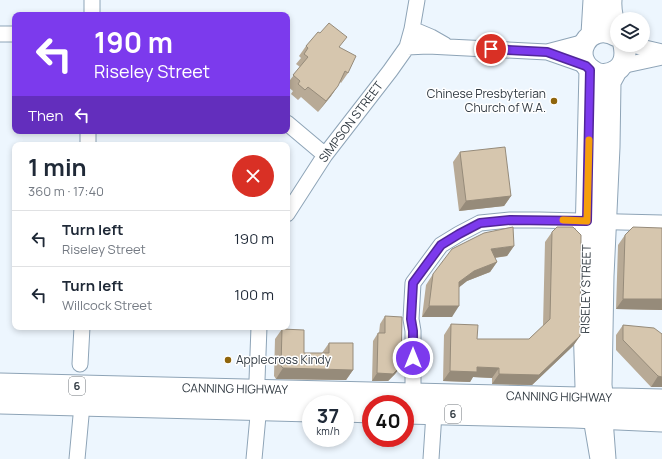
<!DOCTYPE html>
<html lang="en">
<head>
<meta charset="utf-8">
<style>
	body { margin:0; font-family:Manrope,sans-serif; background:#f2f2f3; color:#1f2937; height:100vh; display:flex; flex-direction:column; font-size:15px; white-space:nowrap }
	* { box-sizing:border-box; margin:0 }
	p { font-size:13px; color:#747a83 }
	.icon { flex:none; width:22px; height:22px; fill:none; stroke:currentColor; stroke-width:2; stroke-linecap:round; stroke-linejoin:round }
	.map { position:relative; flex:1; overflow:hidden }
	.sheet { position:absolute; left:12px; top:142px; width:278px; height:188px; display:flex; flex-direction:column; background:#fff; border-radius:8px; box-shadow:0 2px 6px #0003 }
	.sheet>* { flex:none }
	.hud { position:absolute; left:12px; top:12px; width:278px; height:122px; border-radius:8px; box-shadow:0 2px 6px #0003; background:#7c3aed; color:#fff; overflow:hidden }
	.buttons { position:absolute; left:610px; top:12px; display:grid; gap:8px }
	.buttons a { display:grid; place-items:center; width:40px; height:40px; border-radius:50%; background:#fff; box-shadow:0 2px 6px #0003; font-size:20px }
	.speed { position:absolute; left:302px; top:395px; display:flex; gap:8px; font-size:20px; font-weight:700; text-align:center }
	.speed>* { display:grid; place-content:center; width:52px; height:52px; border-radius:50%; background:#fff; box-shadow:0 2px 6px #0003; line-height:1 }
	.speed small { font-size:10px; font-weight:400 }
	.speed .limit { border:6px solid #d22; background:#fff; color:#111 }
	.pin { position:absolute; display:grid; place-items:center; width:34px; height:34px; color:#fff; margin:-17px; border:2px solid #fff; border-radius:50%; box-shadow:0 1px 4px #0007 }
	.me { position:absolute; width:44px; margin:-22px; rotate:0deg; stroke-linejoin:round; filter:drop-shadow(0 0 3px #0008) }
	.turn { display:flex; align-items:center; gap:14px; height:84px; padding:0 16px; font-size:18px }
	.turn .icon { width:52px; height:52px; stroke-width:2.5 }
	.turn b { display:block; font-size:28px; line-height:34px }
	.then { display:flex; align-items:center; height:38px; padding:0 16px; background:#0003; gap:8px; font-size:15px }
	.round { display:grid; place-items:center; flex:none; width:42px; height:42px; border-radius:21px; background:#f2f2f3 }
	.head { display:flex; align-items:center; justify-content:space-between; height:68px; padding:0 16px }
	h1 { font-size:24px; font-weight:700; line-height:30px }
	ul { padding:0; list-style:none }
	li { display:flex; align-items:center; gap:12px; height:56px; padding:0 16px; border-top:1px solid #e0e1e3 }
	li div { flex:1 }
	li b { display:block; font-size:15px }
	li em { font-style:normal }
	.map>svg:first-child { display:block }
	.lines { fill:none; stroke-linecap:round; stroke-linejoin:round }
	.minor-casing { stroke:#8ea4b7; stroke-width:17 }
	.highway-casing { stroke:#8ea4b7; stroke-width:23 }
	.minor { stroke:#fff; stroke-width:15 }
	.highway { stroke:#fff; stroke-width:21 }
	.wall { fill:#b8aa96 }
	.shaded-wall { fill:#968b7a }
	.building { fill:#d6c6ae; stroke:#968b7a }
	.route-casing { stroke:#51269a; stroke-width:10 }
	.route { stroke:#7c3aed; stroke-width:7 }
	.slow { stroke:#f59e0b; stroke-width:7 }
	.poi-dot { fill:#8f650c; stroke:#fff; stroke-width:1.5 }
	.labels { text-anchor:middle; stroke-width:3; stroke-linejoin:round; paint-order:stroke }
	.shield { fill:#fff; stroke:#6f757b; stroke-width:1 }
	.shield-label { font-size:11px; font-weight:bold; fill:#313a42 }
	.poi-label { font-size:12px; fill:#313a42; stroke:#fff; text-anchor:end }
	.street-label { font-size:12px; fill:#313a42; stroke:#fff }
</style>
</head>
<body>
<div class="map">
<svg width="662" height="459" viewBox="0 0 662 459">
	<rect width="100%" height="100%" fill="#edf6fe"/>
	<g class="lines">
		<defs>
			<path id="minor" d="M92,15v-15
				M412,29l19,8 14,8
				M0,34h15
				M632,45l30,7
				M407,47l21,-1 119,6 40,14
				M547,52l38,-10
				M621,66l41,-9
				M287,123l38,32
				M88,145v-14
				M287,214l38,-59 65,-84 17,-24 5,-18 5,-29
				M80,364l2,-37
				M413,393v-62l-2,-12 2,-36 28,-38 18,-11 21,-11 30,-3h29l123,3
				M591,418l7,41
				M605,419l3,40
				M77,459l5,-54
				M254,459l4,-43 -1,-36 2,-53
				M431,459l3,-46"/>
			<path id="highway" d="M611,0c-1,12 2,22 6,33
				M592,34l2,-34
				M617,36c-29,-17 -50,23 -21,37 7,3 15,1 21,-3 8,-6 9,-16 7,-25
				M590,70l-6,252 2,65 4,24
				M0,384l662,16
				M0,403l311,8
				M345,411l26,1
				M405,413l169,4 88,4
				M605,419l-4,-34 2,-109 6,-129 1,-65 6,-11"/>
		</defs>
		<!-- minor casing -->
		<use href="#minor" class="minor-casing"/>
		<!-- highway casing -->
		<use href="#highway" class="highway-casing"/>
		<!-- minor -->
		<use href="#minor" class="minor"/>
		<!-- highway -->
		<use href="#highway" class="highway"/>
	</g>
	<!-- wall -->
	<path class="wall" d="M306,46l34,2 8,25 -7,10 -1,-1 -9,14 -13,16 -17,-15 -3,3 -7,-6 2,-3 -6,-5v-2l13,-17 -4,-3 5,-6 -2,-2z
		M460,152l51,44 -7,10 -45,5 -6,-49z
		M552,232l28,104 -7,10 -41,39 -40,-1v-6l-19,-1 -3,5 -27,-1 1,-46 7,-11 26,15h52l14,-13 2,-84z
		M625,235l37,75 -46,-1 2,-64z
		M514,246l-7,10 -12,2 2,4 -7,10 -23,9 -8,6 -7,30h-30l4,-32 7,-11z
		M385,316l16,50 -6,8 -7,7h-16l1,-40 5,-8h1l1,-9z
		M623,325l39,9v53h-11l-35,-37v-15z
		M282,329l22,24h18l7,-10 24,27 -7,10 -70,-1 -2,-3 1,-37z"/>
	<!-- shaded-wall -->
	<path class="shaded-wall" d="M338,86l-7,10 -13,16 8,-11z
		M511,196l-7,10 -45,5 7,-10z
		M514,246l-7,10 -23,3 7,-10z
		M497,262l-7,10 -23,9 -15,12 7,-11 15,-11z
		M623,299h39v11l-46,-1z
		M429,306h30l-7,11h-30z
		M580,336l-7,10 -41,39 -40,-1 7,-10z
		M401,366l-6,8 -7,7h-16l5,-8z
		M477,367l22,1 -7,10 -19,-1 -3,5 -27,-1 7,-10z
		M283,368l70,2 -7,10 -70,-1z
		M658,376l4,1v10h-11z"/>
	<!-- building -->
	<path class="building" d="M329,23l18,14 -8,10 17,9 -8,17 -3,-2 -7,15 -12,15 -18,-14 -3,3 -7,-6 2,-3 -7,-6 15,-18 -4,-3 4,-6 -2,-2 12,-14 2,1z
		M505,147l6,49 -45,5 -6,-49z
		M513,227l1,19 -23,3 6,13 -23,9 -15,11v24h-30l4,-32 19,-25 32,-16z
		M557,227h16l8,8 -1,101 -41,39 -40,-1v-6l-22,-1v5l-27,-1 1,-47 27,1 -1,14h52l21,-20 2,-87z
		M633,227l29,1v71h-39l2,-64z
		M385,316l17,1 -1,49 -8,8 -16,-1 1,-40h7z
		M623,325l31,3 8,6v43l-4,-1 -35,-36z
		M282,329l22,1v23h25v-10h24v27l-70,-2 -2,-2z"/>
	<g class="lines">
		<defs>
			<path id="route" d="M413,358v-27l-2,-12 2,-36 28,-38 18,-11 21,-11 30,-3 77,1 3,-151 -4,-4 -39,-14 -56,-3"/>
		</defs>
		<!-- route casing -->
		<use href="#route" class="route-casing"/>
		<!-- route -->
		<use href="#route" class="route"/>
		<!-- slow -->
		<path class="slow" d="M563,220l24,1 2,-81"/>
	</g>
	<!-- markers -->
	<g class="poi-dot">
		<circle cx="554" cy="101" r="4"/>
		<circle cx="228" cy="360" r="4"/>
	</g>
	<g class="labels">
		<!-- shield labels -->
		<g class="shield">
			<rect x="69" y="377" width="16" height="18" rx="3"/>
			<rect x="445" y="405" width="16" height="18" rx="3"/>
		</g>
		<g class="shield-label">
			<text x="77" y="390">6</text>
			<text x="453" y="418">6</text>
		</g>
		<!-- poi labels -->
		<g class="poi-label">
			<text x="546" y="98">Chinese Presbyterian<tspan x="546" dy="14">Church of W.A.</tspan></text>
			<text x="236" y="364" text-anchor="start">Applecross Kindy</text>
		</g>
		<!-- street labels -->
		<g class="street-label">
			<text transform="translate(351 122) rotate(-53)" y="4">SIMPSON STREET</text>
			<text transform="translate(586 289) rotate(-89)" y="4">RISELEY STREET</text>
			<text transform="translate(235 389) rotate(1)" y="4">CANNING HIGHWAY</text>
			<text transform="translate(559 397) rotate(1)" y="4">CANNING HIGHWAY</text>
		</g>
	</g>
</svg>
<div class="buttons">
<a><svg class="icon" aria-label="layers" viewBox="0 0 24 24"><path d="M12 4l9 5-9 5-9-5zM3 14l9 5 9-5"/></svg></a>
</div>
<div class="speed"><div>37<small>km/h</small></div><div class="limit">40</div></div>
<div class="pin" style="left:491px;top:49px;background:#d93025"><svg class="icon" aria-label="arrive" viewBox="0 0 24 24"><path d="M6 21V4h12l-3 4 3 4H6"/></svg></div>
<svg class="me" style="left:413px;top:358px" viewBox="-20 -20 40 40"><circle r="17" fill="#7c3aed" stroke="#fff" stroke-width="3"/><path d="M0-11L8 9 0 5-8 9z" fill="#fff"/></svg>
<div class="hud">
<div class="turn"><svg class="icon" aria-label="left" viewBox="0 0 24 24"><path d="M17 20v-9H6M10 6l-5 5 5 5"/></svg><div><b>190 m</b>Riseley Street</div></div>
<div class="then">Then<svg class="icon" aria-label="left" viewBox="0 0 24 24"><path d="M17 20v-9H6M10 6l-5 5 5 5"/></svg></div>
</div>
<section class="sheet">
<div class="head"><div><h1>1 min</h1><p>360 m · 17:40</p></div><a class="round" style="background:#d93025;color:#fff"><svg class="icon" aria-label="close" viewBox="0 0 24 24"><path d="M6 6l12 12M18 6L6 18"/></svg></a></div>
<ul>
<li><svg class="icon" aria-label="left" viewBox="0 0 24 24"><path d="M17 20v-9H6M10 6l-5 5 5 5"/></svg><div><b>Turn left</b><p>Riseley Street</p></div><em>190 m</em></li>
<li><svg class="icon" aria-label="left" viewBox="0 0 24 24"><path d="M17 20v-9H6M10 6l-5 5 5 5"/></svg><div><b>Turn left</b><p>Willcock Street</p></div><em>100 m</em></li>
</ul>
</section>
</div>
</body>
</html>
